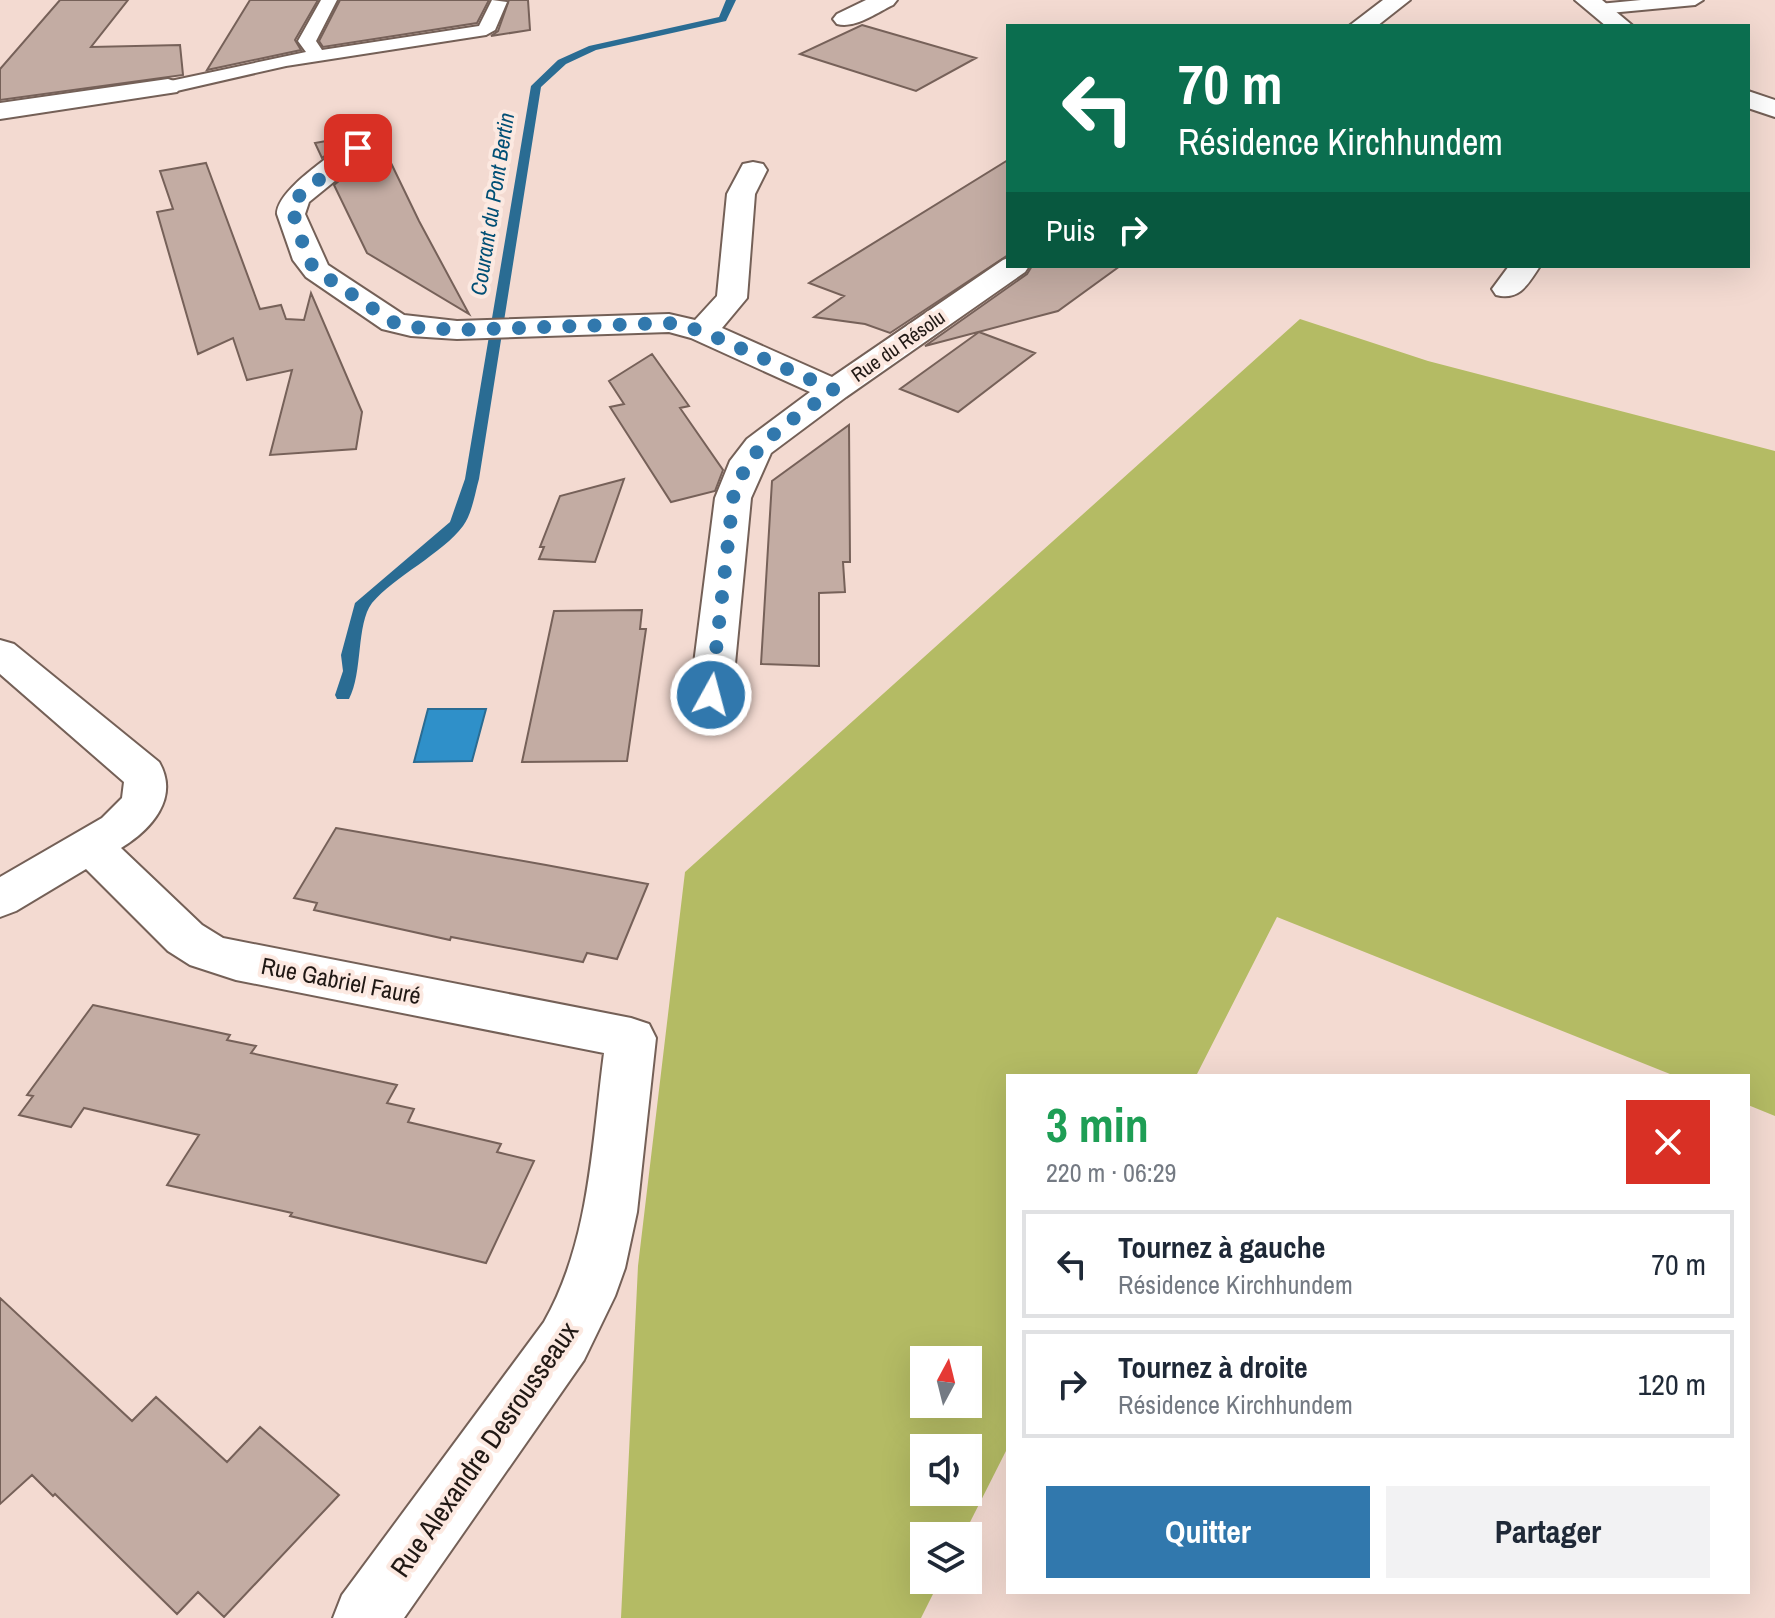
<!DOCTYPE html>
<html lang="fr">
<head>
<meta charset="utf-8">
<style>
	body { margin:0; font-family:"Archivo Narrow",sans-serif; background:#f2f2f3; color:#1f2937; height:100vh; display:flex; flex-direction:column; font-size:30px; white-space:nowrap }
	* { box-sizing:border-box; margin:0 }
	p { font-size:26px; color:#747a83 }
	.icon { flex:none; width:44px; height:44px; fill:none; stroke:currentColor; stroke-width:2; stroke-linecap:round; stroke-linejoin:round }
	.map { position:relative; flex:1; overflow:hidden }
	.sheet { position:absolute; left:1006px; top:1074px; width:744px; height:520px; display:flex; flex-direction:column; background:#fff; border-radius:0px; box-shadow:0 8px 32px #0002 }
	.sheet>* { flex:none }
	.hud { position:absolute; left:1006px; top:24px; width:744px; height:244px; border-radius:0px; box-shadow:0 8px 32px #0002; background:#0b6e4f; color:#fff; overflow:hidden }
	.needle { width:52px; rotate:7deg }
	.fabs { position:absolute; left:910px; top:1346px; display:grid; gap:16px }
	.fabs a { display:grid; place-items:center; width:72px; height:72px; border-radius:0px; background:#fff; box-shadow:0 8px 32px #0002; font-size:40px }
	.pin { position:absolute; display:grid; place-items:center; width:68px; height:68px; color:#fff; margin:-34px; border-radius:16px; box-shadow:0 4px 12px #0006 }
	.me { position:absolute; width:88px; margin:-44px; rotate:7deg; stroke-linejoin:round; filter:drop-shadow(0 0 6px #0008) }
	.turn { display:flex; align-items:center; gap:28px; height:168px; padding:0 40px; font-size:36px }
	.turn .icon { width:104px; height:104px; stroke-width:2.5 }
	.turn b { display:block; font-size:56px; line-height:68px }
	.then { display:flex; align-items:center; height:76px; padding:0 40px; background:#0003; gap:16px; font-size:30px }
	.round { display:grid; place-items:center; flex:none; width:84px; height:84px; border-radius:0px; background:#f2f2f3 }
	.head { display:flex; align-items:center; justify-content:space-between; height:136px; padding:0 40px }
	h1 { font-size:48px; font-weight:700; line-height:60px; color:#1e9e55 }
	.button { display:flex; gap:16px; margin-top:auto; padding:16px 40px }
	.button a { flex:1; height:92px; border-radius:0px; background:#3178ad; color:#fff; font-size:32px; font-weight:700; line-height:92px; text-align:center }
	.button a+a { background:#f2f2f3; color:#1f2937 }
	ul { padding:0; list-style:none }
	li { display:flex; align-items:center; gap:24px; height:108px; margin:0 16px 12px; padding:0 24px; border:4px solid #e0e1e3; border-radius:0px }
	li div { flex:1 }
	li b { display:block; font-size:30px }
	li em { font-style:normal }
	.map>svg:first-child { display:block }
	.green { fill:#b4bb64; fill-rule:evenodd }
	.water { fill:#2f90c9; stroke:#2a6c93; stroke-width:2 }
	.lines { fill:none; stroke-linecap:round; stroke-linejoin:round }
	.stream { fill:#2a6c93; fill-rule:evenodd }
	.building { fill:#c3aca3; stroke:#766159; stroke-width:2 }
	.service-casing { stroke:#746057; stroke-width:4 }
	.minor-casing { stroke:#746057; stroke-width:4 }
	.service { fill:#fff; fill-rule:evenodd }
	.minor { fill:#fff; fill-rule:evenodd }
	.route { stroke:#3178ad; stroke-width:14; stroke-dasharray:0 25.2 }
	.labels { text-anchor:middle; stroke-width:8; stroke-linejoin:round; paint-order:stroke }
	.far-street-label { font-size:20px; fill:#201814; stroke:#fce9e1 }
	.far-water-label { font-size:22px; font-style:italic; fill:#014f75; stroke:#fce9e1 }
	.street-label { font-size:24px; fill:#201814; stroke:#fce9e1 }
	.near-street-label { font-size:28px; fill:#201814; stroke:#fce9e1 }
</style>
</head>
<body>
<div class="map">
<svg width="1775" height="1618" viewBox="0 0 1775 1618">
	<rect width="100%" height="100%" fill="#f3dad1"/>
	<!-- green -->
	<path class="green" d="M1300,319l128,42 347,90v665l-27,-11v-29h-73l-398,-159 -81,159h-188v371l-45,89h-39v44h16l-19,38h-300l17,-352 47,-394zM924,1360h44v44h-44zM924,1448h44v44h-44z"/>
	<!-- water -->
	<path class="water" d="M428,709h58l-14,52 -58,1z"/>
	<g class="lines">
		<!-- stream -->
		<path class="stream" d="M726,0h10l-10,21 -130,29 -30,14 -25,23 -62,392c-4,14 -7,35 -16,47 -20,27 -69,51 -91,77 -16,21 -9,70 -23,96h-12l-2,-4 8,-24 -2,-16 14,-52 95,-81 15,-43 66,-393 27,-26 31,-14 130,-29z"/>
	</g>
	<!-- building -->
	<path class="building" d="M60,0h68l-37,47 89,-2 3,30 -183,25v-31z
		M250,0h68l-23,40 6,10 -94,20z
		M340,0h149l-12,23 -154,24 -4,-6z
		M509,0h19l2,30 -39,6 7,-5z
		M862,25l114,33 -60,33 -116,-37z
		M376,132l43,89 50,93 -102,-61 -33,-68 36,-29 4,-9 -5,-8h-22l-25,19 -7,-15z
		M1008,160v95l-118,78 -25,-9 -51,-7 30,-21 -35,-13z
		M206,163l54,146 21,-4 5,14 18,1 7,-27 51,119 -6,37 -86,6 22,-85 -45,10 -14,-42 -35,16 -41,-142 16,-3 -13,-38z
		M1032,266h88l-62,45 -133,35 102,-72z
		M979,332l56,21 -77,59 -58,-23z
		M652,354l37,52 -9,2 43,62 -8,21 -44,11 -61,-95 14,-3 -15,-23z
		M849,425l1,137h-7l2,30 -26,1v73l-58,-2 11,-183z
		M624,479l-29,83 -56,-3 5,-12h-4l20,-51z
		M642,610l-2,19h6l-19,132 -105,1 32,-151z
		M336,828l210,37 102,19 -31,75 -30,-6 -4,9 -132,-25 -1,3 -136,-30 3,-7 -23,-5z
		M93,1005l137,30 -3,5 29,6 -5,7 146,32 -10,18 27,6 -6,13 93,22 -4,8 37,9 -48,102 -196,-47 2,-3 -125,-28 32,-50 -115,-27 -13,19 -52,-12 14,-19 -6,-1z
		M0,1298l132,123 24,-24 71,65 33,-35 79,68 -115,122 -26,-25 -21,22 -122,-120 -2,2 -21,-21 -32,29z"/>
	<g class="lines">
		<defs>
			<path id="service" d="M321,0h16l-21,41 6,9 157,-24 13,-26 15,2 -12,28 -9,5 -200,31 -118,27 -9,-6 2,-4 145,-31 -8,-11z
				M1641,0h62l-8,5 -96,9 -8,-5 8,-5z"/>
			<path id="minor" d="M866,0h31l-4,5c-17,8 -38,24 -56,19l-4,-5 4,-5z
				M1383,0h27l-33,26h-28z
				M1575,0h27l31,26h-27z
				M168,79l9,3 4,5 -4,5 -177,27v-16z
				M1748,91l27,9v17l-27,-9z
				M358,140l10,2 3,6 -3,6 -59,48 -4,12 23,51 76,50 53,6 212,-7 26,6 22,-24 10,-102 16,-30 10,-2 10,2 4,6 -12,24 -8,104 -25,30 110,49 171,-117 5,-2v8h21l-4,6 -179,125 -75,56 -20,45 -19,197 -6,10 -15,4 -15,-4 -6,-10 25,-197 15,-37 17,-22 63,-47 -119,-54 -22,-6 -212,7 -46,-3 -29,-7 -76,-52 -13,-17 -16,-46c0,-24 53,-57 71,-72z
				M1509,266h31c-12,18 -20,35 -44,29l-4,-6z
				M0,640l14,4 145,118c21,36 -8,68 -38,86l81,77 21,13 408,80 18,6 7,14 -19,174 -12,56 -10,28 -31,64 -180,258h-71l9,-23 202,-273c46,-81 48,-179 60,-269l-368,-73 -46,-15 -22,-14 -82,-82 -70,42 -16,6v-40l102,-59 20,-20 2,-16 -124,-108z"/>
		</defs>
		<!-- service casing -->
		<use href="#service" class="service-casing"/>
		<!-- minor casing -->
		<use href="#minor" class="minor-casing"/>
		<!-- service -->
		<use href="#service" class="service"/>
		<!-- minor -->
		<use href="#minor" class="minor"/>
	</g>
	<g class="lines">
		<!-- route -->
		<path class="route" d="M358,148l-59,48 -8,10 17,54 9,11 76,51 18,5 46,3 212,-7 33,8 132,59c-46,34 -83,50 -101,108l-22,197"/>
	</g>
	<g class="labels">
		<!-- far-street labels -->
		<g class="far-street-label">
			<text transform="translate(898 346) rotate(-35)" y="7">Rue du Résolu</text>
		</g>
		<!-- far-water labels -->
		<g class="far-water-label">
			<text transform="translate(492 204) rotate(-81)" y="8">Courant du Pont Bertin</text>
		</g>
		<!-- street labels -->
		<g class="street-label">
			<text transform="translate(341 981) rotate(11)" y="8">Rue Gabriel Fauré</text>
		</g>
		<!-- near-street labels -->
		<g class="near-street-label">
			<text transform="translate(484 1449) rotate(-55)" y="10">Rue Alexandre Desrousseaux</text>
		</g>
	</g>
</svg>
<div class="fabs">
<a><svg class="needle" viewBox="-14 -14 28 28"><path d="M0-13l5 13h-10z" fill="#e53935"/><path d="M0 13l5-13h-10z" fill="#747a83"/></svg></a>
<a><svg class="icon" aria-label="sound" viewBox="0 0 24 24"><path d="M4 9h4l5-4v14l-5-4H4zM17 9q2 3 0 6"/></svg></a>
<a><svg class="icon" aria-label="layers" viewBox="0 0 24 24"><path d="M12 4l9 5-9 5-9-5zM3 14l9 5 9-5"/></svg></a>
</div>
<div class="pin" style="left:358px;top:148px;background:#d93025"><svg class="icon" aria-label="arrive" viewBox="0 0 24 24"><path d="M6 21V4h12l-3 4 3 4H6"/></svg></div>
<svg class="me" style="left:711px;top:695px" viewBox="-20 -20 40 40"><circle r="17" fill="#3178ad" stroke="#fff" stroke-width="3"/><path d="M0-11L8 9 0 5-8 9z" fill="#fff"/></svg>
<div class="hud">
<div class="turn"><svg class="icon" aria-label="left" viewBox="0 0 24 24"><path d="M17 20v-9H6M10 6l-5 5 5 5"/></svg><div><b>70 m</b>Résidence Kirchhundem</div></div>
<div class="then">Puis<svg class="icon" aria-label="right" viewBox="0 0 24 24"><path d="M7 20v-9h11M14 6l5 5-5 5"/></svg></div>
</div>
<section class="sheet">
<div class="head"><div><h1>3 min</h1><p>220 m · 06:29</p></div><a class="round" style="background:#d93025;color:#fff"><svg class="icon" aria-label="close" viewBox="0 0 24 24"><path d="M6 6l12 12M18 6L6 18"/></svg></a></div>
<ul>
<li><svg class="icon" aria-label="left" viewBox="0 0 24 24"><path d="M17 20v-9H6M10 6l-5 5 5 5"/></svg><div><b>Tournez à gauche</b><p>Résidence Kirchhundem</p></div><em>70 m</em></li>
<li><svg class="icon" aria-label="right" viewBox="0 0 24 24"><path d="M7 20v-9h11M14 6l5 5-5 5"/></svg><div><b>Tournez à droite</b><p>Résidence Kirchhundem</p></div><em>120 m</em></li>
</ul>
<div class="button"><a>Quitter</a><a>Partager</a></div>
</section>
</div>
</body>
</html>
